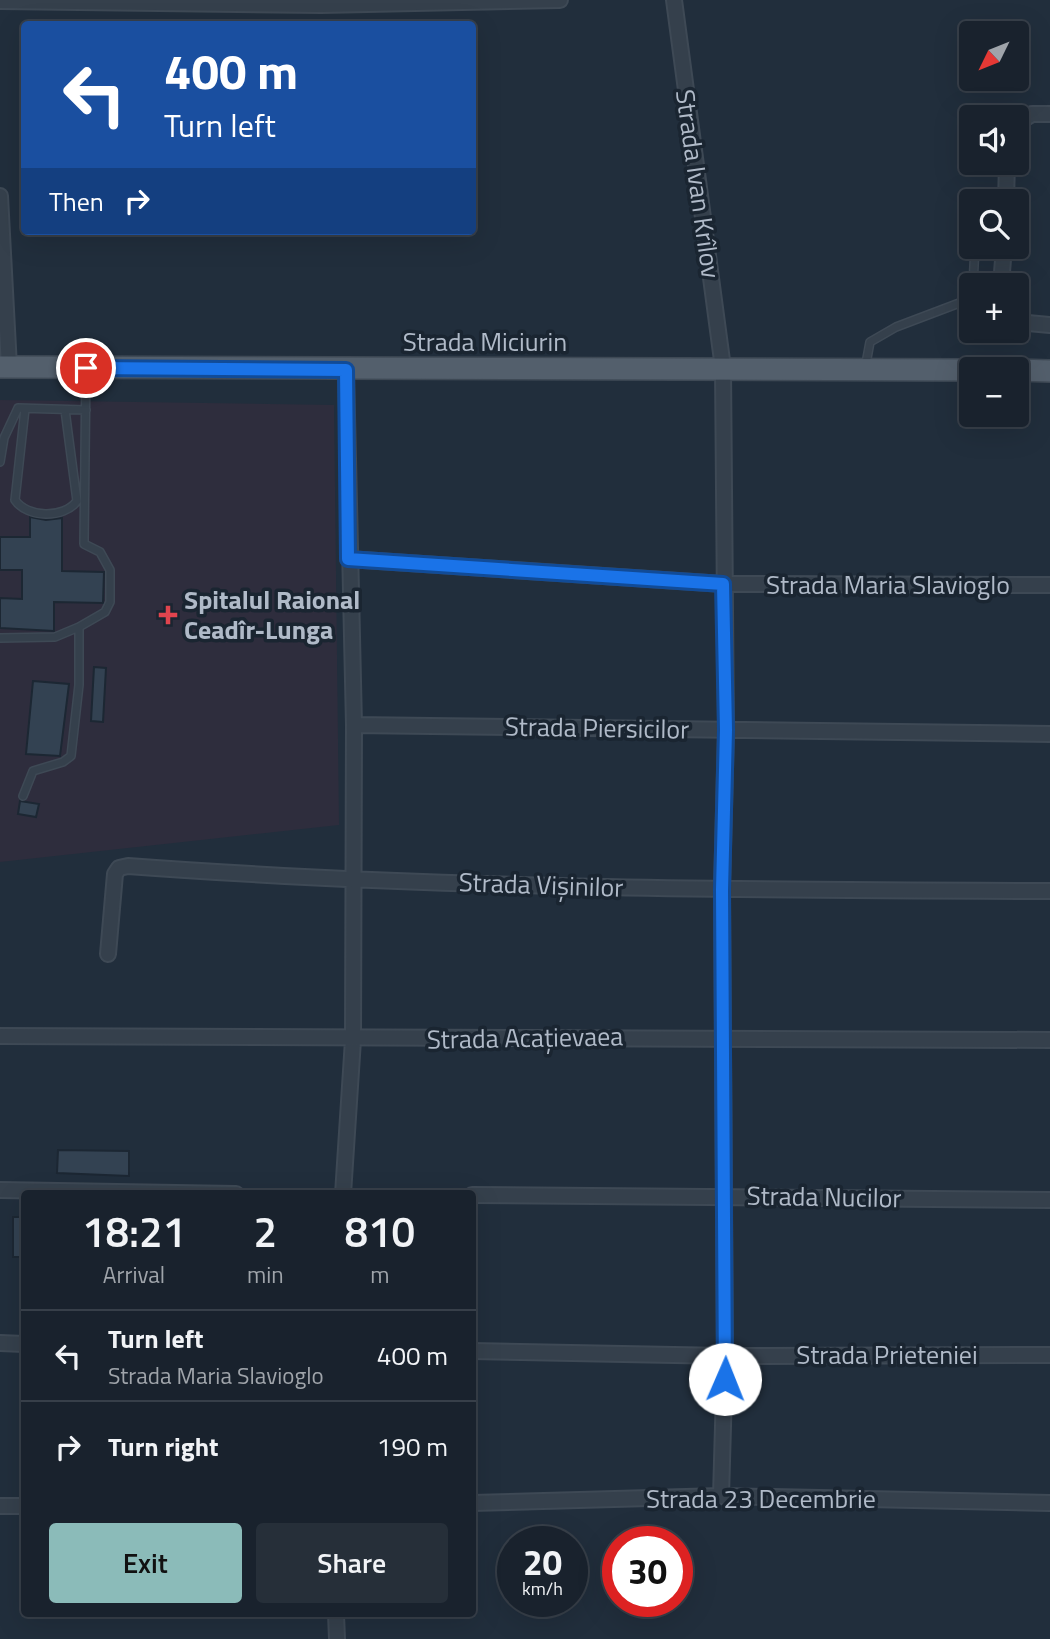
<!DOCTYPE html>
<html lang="en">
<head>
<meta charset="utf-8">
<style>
	body { margin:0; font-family:"Titillium Web",sans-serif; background:#262f39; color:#f1f3f6; height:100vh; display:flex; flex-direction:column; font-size:26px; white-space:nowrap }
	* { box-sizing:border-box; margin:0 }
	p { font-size:23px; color:#9fa4aa }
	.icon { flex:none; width:38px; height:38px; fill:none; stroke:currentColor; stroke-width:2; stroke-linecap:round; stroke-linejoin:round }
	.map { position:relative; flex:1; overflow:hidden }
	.side { position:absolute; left:21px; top:1190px; width:455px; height:427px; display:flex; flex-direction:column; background:#19222d; border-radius:7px; box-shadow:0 7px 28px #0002,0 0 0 2px #373f49 }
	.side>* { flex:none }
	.top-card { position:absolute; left:21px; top:21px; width:455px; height:214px; border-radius:7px; box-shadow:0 7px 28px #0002,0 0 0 2px #373f49; background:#1a4fa0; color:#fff; overflow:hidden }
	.needle { width:46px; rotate:227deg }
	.fabs { position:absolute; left:959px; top:21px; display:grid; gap:14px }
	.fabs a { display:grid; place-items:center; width:70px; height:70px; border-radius:7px; background:#19222d; box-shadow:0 7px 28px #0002,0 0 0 2px #373f49; font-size:35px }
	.speed { position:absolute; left:497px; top:1526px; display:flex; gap:14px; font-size:35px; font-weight:700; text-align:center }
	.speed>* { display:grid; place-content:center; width:91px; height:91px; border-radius:50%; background:#19222d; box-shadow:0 7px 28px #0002,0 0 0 2px #373f49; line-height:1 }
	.speed small { font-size:18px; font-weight:400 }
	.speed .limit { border:10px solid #d22; background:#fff; color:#111 }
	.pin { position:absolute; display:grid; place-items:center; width:60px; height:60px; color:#fff; margin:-30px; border:4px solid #fff; border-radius:50%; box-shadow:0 2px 7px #0007 }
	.me { position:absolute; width:77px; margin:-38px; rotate:1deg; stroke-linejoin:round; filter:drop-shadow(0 0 5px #0008) }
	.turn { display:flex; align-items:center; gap:24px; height:147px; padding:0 28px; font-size:32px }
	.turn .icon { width:91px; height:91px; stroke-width:2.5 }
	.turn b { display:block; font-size:49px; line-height:60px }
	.then { display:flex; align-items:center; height:66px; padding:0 28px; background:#0003; gap:14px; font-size:26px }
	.eta { display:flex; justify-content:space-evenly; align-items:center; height:119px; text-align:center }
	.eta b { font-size:42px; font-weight:600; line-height:49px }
	.primary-button { display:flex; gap:14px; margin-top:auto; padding:14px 28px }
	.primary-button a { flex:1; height:80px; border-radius:7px; background:#8bbbb9; color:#111; font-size:28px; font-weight:600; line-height:80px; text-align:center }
	.primary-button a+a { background:#262f39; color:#f1f3f6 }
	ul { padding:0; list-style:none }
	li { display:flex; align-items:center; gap:21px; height:91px; padding:0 28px; border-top:2px solid #373f49 }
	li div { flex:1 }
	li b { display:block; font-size:26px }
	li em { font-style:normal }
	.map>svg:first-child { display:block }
	.medical { fill:#2e2d3d }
	.building { fill:#334252; stroke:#1c2733; stroke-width:2 }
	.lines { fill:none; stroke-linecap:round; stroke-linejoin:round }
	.lane-casing { stroke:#3e4955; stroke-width:10 }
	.street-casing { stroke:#3e4955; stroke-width:18 }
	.primary-casing { stroke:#3e4955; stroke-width:24 }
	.lane { stroke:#35404c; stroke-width:7 }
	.street { stroke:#35404c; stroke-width:14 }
	.primary { stroke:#535f6c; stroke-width:21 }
	.route-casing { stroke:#114b97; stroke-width:18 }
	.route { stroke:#1a73e8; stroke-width:12 }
	.health-dot { fill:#e0444e; stroke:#1a2531; stroke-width:2.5 }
	.labels { text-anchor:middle; stroke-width:7; stroke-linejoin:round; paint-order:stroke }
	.street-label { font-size:26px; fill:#b0bac8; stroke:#1a2531 }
	.poi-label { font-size:26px; font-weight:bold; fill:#b0bac8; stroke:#1a2531; text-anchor:start }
</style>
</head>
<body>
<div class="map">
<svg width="1050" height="1639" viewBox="0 0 1050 1639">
	<rect width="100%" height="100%" fill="#212e3c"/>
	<!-- medical -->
	<path class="medical" d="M0,400l334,5 5,420 -339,37z"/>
	<!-- building -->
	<path class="building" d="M30,517l16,3 16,-2v53l42,1 -1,31 -49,-1v29l-54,-3v-30l22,1v-29h-22v-33h30z
		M94,667l12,1 -3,54 -12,-1z
		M33,681l36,3 -9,72 -34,-2z
		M20,801l19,3 -3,13 -18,-3z
		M58,1150l71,1v25l-72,-3z
		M13,1217h11v40h-11z"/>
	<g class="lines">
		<defs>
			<path id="lane" d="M977,201l1,-9
				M973,285l2,-38
				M865,369l5,-27 26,-15 66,-25 9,-14
				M25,409l-10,91c12,18 49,19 62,1l-12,-91
				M0,462l4,-24 14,-30 68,2
				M0,638l55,-1 24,-10
				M23,796l10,-25 30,-9 8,-6 8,-71v-58l26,-15 5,-10v-32l-10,-18 -16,-8 2,-175"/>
			<path id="street" d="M674,0l49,368 3,362 -4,160 3,466 -4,140
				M0,1l321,4 239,-5
				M1017,123l15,-9h18
				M0,196l9,171
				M1006,201l1,-38
				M1001,285l3,-38
				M1017,322l33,3
				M348,559l376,25 326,1
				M354,725l696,9
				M108,954l7,-80 4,-6 9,-2c307,23 615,24 922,25
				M0,1036c350,4 700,0 1050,4
				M0,1190l236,4
				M343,1194l10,-154 1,-315 -8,-355
				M472,1195l578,5
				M0,1343l24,1
				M472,1351l253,5 325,-1
				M472,1503l249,-7 329,7
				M0,1506h24
				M336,1614l1,25"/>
			<path id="primary" d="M0,367l971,3
				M1017,370l33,1"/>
		</defs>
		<!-- lane casing -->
		<use href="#lane" class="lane-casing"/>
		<!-- street casing -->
		<use href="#street" class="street-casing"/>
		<!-- primary casing -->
		<use href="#primary" class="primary-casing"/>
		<!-- lane -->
		<use href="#lane" class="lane"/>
		<!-- street -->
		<use href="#street" class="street"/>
		<!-- primary -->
		<use href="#primary" class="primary"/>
	</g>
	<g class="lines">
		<defs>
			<path id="route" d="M86,368l260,2 2,189 375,25 3,146 -4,160 3,489"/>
		</defs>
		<!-- route casing -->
		<use href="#route" class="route-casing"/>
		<!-- route -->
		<use href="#route" class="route"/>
	</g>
	<!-- markers -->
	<path class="health-dot" d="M164.5 604.5h7v7h7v7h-7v7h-7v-7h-7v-7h7z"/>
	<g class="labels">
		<!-- street labels -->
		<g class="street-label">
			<text transform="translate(698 184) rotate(82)" y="9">Strada Ivan Krîlov</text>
			<text x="485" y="351">Strada Miciurin</text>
			<text x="888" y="594">Strada Maria Slavioglo</text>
			<text transform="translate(597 728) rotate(1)" y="9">Strada Piersicilor</text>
			<text transform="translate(541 885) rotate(2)" y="9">Strada Vișinilor</text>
			<text transform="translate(525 1038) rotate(-1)" y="9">Strada Acațievaea</text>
			<text transform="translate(824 1197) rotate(1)" y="9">Strada Nucilor</text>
			<text x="887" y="1364">Strada Prieteniei</text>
			<text x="761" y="1508">Strada 23 Decembrie</text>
		</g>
		<!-- poi labels -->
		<g class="poi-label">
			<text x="184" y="609">Spitalul Raional<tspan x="184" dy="30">Ceadîr-Lunga</tspan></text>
		</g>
	</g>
</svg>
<div class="fabs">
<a><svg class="needle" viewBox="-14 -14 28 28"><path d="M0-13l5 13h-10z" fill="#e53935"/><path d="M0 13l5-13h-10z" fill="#9fa4aa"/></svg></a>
<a><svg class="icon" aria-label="sound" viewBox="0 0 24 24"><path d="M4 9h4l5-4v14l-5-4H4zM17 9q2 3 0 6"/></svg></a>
<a><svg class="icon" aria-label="search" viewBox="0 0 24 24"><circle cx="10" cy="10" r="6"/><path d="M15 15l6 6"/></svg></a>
<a>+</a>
<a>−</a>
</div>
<div class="speed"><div>20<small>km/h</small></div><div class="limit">30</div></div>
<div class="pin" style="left:86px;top:368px;background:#d93025"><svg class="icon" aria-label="arrive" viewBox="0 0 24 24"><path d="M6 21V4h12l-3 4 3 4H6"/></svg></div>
<svg class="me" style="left:725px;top:1379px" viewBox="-20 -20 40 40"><circle r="19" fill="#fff"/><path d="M0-13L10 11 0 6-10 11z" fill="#1a73e8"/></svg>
<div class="top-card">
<div class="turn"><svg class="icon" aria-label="left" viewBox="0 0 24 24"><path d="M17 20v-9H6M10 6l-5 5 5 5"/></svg><div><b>400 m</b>Turn left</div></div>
<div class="then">Then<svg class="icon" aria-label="right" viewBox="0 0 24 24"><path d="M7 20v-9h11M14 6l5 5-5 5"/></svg></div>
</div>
<section class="side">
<div class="eta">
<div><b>18:21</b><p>Arrival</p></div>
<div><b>2</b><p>min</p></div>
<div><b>810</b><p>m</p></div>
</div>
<ul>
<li><svg class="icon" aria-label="left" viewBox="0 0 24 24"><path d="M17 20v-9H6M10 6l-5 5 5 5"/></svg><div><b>Turn left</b><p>Strada Maria Slavioglo</p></div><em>400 m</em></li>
<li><svg class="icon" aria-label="right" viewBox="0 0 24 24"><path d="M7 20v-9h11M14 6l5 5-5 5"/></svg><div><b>Turn right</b></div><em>190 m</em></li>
</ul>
<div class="primary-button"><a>Exit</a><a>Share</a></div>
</section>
</div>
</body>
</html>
